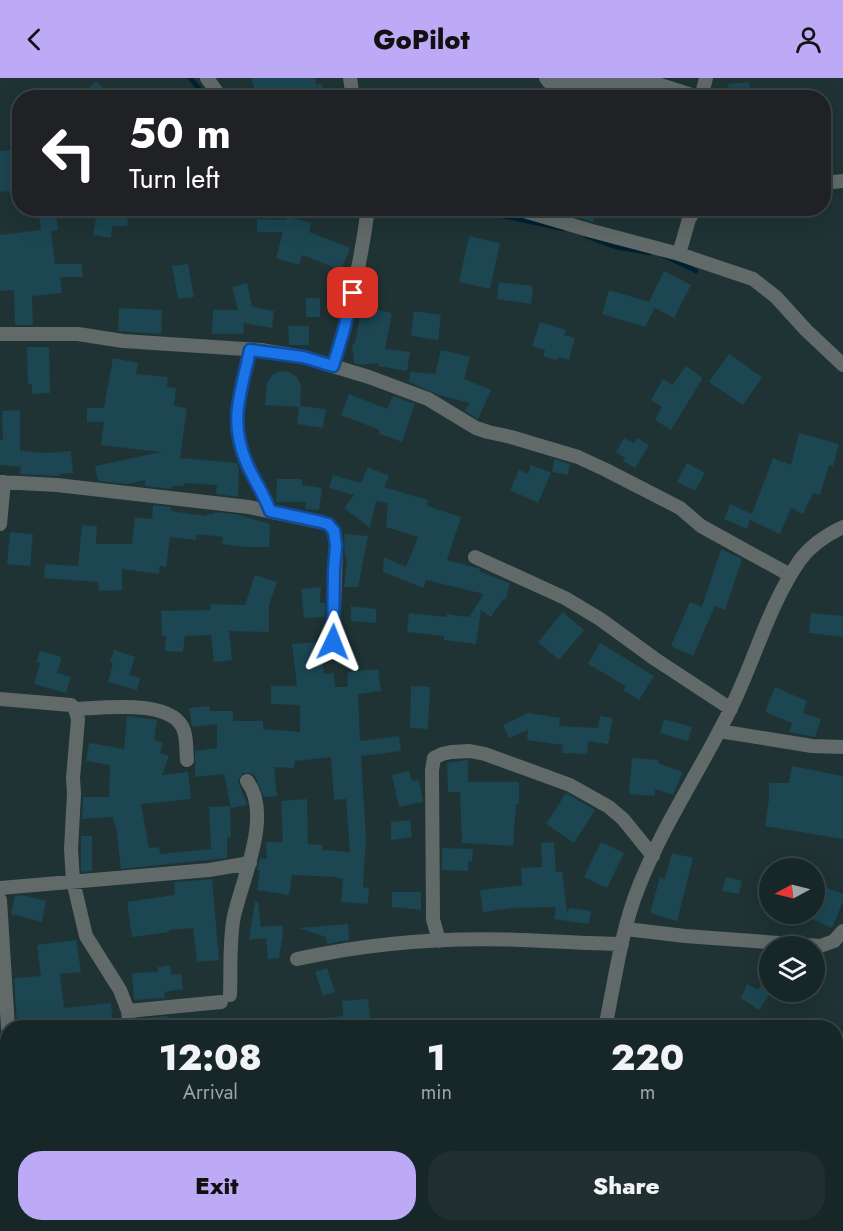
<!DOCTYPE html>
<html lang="en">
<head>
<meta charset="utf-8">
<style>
	body { margin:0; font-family:Jost,sans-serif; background:#202e2f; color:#f1f3f6; height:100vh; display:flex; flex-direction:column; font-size:22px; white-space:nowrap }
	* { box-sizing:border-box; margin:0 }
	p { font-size:20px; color:#9ea5a7 }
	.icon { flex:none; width:33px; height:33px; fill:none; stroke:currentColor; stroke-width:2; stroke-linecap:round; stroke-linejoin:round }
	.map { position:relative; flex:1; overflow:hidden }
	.side { position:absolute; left:0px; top:942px; width:843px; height:212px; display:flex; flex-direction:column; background:#172627; border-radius:24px 24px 0 0; box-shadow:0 6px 24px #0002,0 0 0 2px #364344 }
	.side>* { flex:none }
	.top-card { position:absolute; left:12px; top:12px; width:819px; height:126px; border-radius:24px; box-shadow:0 6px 24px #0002,0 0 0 2px #364344; background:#202124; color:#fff; overflow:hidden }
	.needle { width:39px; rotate:263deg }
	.controls { position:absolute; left:759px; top:780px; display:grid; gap:12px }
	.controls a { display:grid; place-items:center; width:66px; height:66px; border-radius:50%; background:#172627; box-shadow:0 6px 24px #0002,0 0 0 2px #364344; font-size:30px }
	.pin { position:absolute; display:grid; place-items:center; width:51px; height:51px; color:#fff; margin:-26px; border-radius:12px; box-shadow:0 3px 9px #0006 }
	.me { position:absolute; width:66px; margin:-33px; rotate:2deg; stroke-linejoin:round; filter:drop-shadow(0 0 4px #0008) }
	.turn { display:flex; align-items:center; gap:21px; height:126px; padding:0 18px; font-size:27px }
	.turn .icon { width:78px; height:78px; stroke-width:2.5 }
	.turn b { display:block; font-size:42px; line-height:51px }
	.eta { display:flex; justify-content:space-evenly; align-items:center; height:102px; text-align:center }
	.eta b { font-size:36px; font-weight:800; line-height:42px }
	.action { display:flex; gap:12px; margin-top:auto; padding:12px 18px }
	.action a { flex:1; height:69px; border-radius:24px; background:#bcaaf6; color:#111; font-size:24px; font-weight:800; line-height:69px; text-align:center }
	.action a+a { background:#202e2f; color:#f1f3f6 }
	header { display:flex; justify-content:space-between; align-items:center; height:78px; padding:0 18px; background:#bcaaf6; color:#111; font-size:27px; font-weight:800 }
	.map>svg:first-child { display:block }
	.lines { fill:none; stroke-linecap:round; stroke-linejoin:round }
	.stream { stroke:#002032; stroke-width:4.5 }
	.building { fill:#1b4652 }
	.minor { stroke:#616a68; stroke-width:14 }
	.route-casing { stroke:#114b97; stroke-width:15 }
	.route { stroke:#1a73e8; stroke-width:10 }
</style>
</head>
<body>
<header><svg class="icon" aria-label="back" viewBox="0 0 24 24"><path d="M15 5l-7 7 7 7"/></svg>GoPilot<svg class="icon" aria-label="person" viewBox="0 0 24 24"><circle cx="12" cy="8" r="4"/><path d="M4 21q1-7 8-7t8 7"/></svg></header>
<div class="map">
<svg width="843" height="1153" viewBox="0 0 843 1153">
	<rect width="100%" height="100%" fill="#1f3334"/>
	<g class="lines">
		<!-- stream -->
		<path class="stream" d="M190,0l17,20
			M464,130l100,21
			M586,158l29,11 35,6
			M664,178l32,15"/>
	</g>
	<!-- building -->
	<path class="building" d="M251,0h64l1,7 6,-1 4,14h-69z
		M96,3l17,17h-34z
		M749,4l2,16h-22l-1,-14z
		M20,71v41l-20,2v-41z
		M38,130h17l3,22 -7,1 4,33h27l1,13h-23l2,16 -30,3 1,29h-18l-1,-35 -14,1v-56l41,-5z
		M98,130h31l-2,18h-15l-1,12 -18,-3z
		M579,130h18l-4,14 -16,-5z
		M287,139l24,6 -2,9 41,16 -9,22 -39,-15 -3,10 -23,-7 7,-26h-26v-13l29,1z
		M469,158l31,7 -10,46 -31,-7z
		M188,186l6,33 -16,2 -6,-33z
		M664,193l27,14 -17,33 -19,-10 -10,19 -43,-13 7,-24 40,12z
		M499,204l34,4 -2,18 -34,-5z
		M247,205l5,24 22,4 -2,17 -28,-5 -1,11h-31l1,-24h25l-6,-23z
		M306,220h14v19h-14z
		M362,229l30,6 -7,36 25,3 -3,19 -29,-5 1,-3 -20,2 -5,-2 -2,-19 3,-1z
		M119,230l43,2 -1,24 -43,-3z
		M414,233l27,4 -3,25 -27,-4z
		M540,244l26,8 -2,5 11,3 -6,22 -11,-3 -1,3 -14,-4 2,-6 -13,-4z
		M288,248h21v19h-20z
		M27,269h22l1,46 -18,1v-10h-4z
		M441,272l29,7 -6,22 27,11 -13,29 -13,-8 4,-8 -30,-8 -30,-13 1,-10 25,2z
		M729,276l33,23 -19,28 -34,-23z
		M113,280l25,5 -2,11 32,3 -1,10 9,1 -2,18 13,2 -7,50 57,5 2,6 -1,28 -22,-3 1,-9 -34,-2 1,3h-12v3l-27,-3v-6l-17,4 -30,-3 -3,-15 66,-14 -60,-7 3,-23h-17v-14h17z
		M686,288l17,12 -32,52 -16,-10 7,-13 -11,-7 12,-21 9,6z
		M280,293l9,1 8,5 4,9 -1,20 26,3 -3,19 -26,-4 2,-17 -34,-2 2,-22 5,-8z
		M349,316l38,15 6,-13 22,8 -13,38 -24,-9 2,-3 -39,-15z
		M20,332v41l25,2 26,-2 2,22 -14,1v2l-39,-2 1,-7 -21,-2v-25h3l-1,-29z
		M799,355l40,11 -6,22 -4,-1 -9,30 -7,-2 -10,21 -12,-6 -11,26 -30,-14 -3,9 -23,-10 6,-15 22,10 21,-56 18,7z
		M624,360l10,5 3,-5 12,7 -14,23 -12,-7 2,-3 -9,-6z
		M554,381l16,5 -2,11 -16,-3z
		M687,385l18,10 -10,18 -18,-9z
		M531,387l20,8 -13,30 -28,-13 9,-20 9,4z
		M368,389l21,9 -5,11 44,13 -1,6 34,11 -14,43 30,8 3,1v3l30,11 -4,16h-3l-12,18 -10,-7 -5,34 -32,-4v-4l-37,-4 2,-19 38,4v-3l22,3 15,-23 -58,-14 -3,8 -40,-16 1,-15 22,10 12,-30 -32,-10 2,-24 -12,-2 -6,27 -26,-20 10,-13 -25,-7 4,-13 28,8z
		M277,401h25v6l20,3 -3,22 -14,-1 1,-7h-30z
		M153,427l18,2v4l35,5 1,-2h8v-2l20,2 35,10 -1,23h-23l-24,-3 1,-7 -26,-3 -1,6 -26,-3 -4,30 -6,-1 -1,8 -37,-5v21l-23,1 -1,-9 -54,-4 1,-14 33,2 4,-41 15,1 -1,18h36l3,-27 17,2z
		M10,454l23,2 -3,32 -23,-2z
		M344,456l24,2 -10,51h-14l3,-28 -2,-1z
		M721,471l21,10 -17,51 -10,-4 -22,50 -22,-10 19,-44 12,5z
		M255,497l22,7 -8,23v27l-40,-1 3,29 -18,2 -3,-27 -26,1 -2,16 -18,-1 1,-15h-4l-1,-25 50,-1v-6l34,1z
		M321,509l-1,16h5v14l-21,1 -3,-29z
		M351,528l25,3v14l-25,-2z
		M563,534l21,18 -25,30 -21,-18z
		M811,535l32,3v21l-34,-4z
		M320,564l4,32 10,-1 1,14h12l1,-15 30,-3 3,22 -23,3 2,47 39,-5 2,15 -40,5 5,84 -3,47 6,1 -1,16 -27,-2 2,-23 -8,-2 -43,-2 -3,20 -32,-5 3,-20h-3l1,-3 2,-9 7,1 -1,-17h17l-2,-41 26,-2 1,45 14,1v5l28,2 -4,-53 -12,1 -3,-43 -36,4 -1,7 -20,-1 3,29 -13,1 -9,-21 -4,-3h-8l-5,8 9,24 -16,3 -7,-34 -29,3v-26l22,-3v-24l-25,3 -3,-19 21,-2v5h23v10h30v8l37,3v-27l-29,-1v-18h26l-5,-42z
		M600,565l54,33 -15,24 -16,-10 3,-4 -38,-22z
		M114,572l21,7 -6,18 11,3 -3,12 -29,-8 5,-19 -3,-1z
		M40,573l22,6 -5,16 14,4 -5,16 -32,-9 6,-21 -4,-1z
		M411,608l19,1 -2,42 -18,-1z
		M775,609l32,14 -4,12 18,6 -6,18 -26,-5 3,-9 -27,-11z
		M528,635l32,5 -1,8 39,2 2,-12 13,2 -5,26 -20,-3 -1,13 -25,-1 1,-8 -36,-5 1,-10 -19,8 -6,-13z
		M127,638l30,4 -3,20 9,3 -3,10 9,3 -7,19 26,-3 3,27 -50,5 8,44 10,-1 1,7 51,-5 -2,-42 21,-1 1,31h-4v21l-106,11 -4,-36 -4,-16 -31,2 1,-22h26l1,-32 -24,-4 3,-18 35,6z
		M664,641l28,8 -4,14 -28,-8z
		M632,680l26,2v3l25,9 -10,23 -18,-6v7l-26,-2z
		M468,682v22h51v22h-3l-3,42 -51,-3 -2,-51h-12l-1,-29z
		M792,688l51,10v63l-78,-13 4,-27v-16h20z
		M409,693l3,10 7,-1 4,22 -24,5 -7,-32z
		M566,715l29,17 -21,33 -28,-19z
		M410,742l2,17 -21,3v-18z
		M81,758h11v35l-11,1z
		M554,764l2,30 6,-1 5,42 3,-5 21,3 -2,13 -35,-5 2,-12 -44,1 -29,4 -3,-22 42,-5 -1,-17 21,-1 -1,-24z
		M601,764l23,11 -17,35 -23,-11z
		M442,770l31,1 -1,12h-4v10l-26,-1z
		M672,775l21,5 -16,63 -27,-8 10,-36 5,2z
		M726,799l16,4 -3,13 -17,-3z
		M212,801l7,81 -22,2 -4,-34 -24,2v2l-37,5 -5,-35 47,-7 1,-13z
		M825,809l18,7v7l-11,27 -20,-9z
		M392,814h29v18l-29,-3z
		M21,817l25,6 -4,21 -31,-8 4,-18z
		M255,824h3l3,25 21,-2 1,8 -4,25 -11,1 -2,-21 -17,2z
		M348,846l1,16 -22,4 -1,-7 -27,-9z
		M76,862l5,32 -21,2 4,34 47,-5 2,25h-34v-6l-42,4 -1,-4h-19l-3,-44 27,-2 -4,-31z
		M170,887l1,10 10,-1 2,15 -19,3 1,6 -31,2 -2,-27 26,-1v-5z
		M327,890l8,24 -12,4 -8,-24z
		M747,906l11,6 3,-6 10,8 -12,18 -18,-12z
		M368,921l3,29h-52l-1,-9 25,-3 -1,-15z
		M168,938l1,12h-29l-1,-9z"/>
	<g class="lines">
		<!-- minor -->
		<path class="minor" d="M207,0l14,20
			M350,0l3,20
			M546,0l3,4 12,2 87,-3 53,17
			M701,20l5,-20
			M824,105l19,-2
			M514,130l78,23 87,23 74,25 23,18 30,33 37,35
			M679,176l10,-35 7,-11
			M0,256h78l45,7 138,9 42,7 66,20 59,22 48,29 12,4 23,5 67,20 28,13 74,38 21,18 89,49
			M250,271c-9,45 -22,71 -3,115 7,16 17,30 23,47
			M333,288c16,-51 28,-104 35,-158
			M0,404l57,3 192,22 79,17 6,7 2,15 -3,96
			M0,446l4,-42
			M475,479l90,41 35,21 55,40 76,50
			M0,621l71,6 4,4 3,10 -5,59 1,16 -3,55 2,32 13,55 34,54 8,21 2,17
			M75,631c28,-1 99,-11 109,22 3,9 2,20 3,29
			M719,653l93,15 31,1
			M0,810l209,-18 41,-7
			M0,822l8,128
			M626,851l59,7 135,10 14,-5 9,-10
			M439,863l-6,-22 -1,-149 2,-12 8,-4 9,-2 19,-1 15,3 85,31 39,22 14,12 30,37
			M297,881c73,-16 150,-22 224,-19 34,1 68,4 101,4
			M230,917c1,-26 -1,-54 4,-79 8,-36 39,-102 13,-135
			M128,933l93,-9
			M605,950c10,-47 16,-98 34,-142 24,-61 61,-115 90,-174 25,-49 39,-106 71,-152 11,-15 26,-25 43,-33
			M836,963l7,-1
			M834,1146l6,7
			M97,1153v-7
			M212,1153l19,-7
			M564,1153l2,-7"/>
	</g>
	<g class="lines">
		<defs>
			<path id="route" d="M333,564l1,-73 2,-23 -2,-15 -6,-7 -11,-3 -47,-10c-6,-17 -16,-31 -23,-47 -19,-44 -6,-70 3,-114l53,7 30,9 10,-33 10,-40"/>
		</defs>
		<!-- route casing -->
		<use href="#route" class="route-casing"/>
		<!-- route -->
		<use href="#route" class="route"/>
	</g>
</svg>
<div class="controls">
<a><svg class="needle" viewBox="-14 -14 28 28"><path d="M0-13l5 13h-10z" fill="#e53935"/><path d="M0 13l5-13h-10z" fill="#9ea5a7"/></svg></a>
<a><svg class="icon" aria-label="layers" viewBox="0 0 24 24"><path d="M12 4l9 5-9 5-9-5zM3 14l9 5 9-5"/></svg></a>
</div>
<div class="pin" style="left:353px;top:215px;background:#d93025"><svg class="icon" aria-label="arrive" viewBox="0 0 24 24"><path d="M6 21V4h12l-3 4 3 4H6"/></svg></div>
<svg class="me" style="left:333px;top:564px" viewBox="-20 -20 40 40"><path d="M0-17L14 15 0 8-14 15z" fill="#1a73e8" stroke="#fff" stroke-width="4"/></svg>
<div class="top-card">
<div class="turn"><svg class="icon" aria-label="left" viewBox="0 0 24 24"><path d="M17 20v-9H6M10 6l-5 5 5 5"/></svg><div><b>50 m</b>Turn left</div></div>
</div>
<section class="side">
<div class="eta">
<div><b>12:08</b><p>Arrival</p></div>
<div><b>1</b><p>min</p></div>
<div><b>220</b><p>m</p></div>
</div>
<div class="action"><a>Exit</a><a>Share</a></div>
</section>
</div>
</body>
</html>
